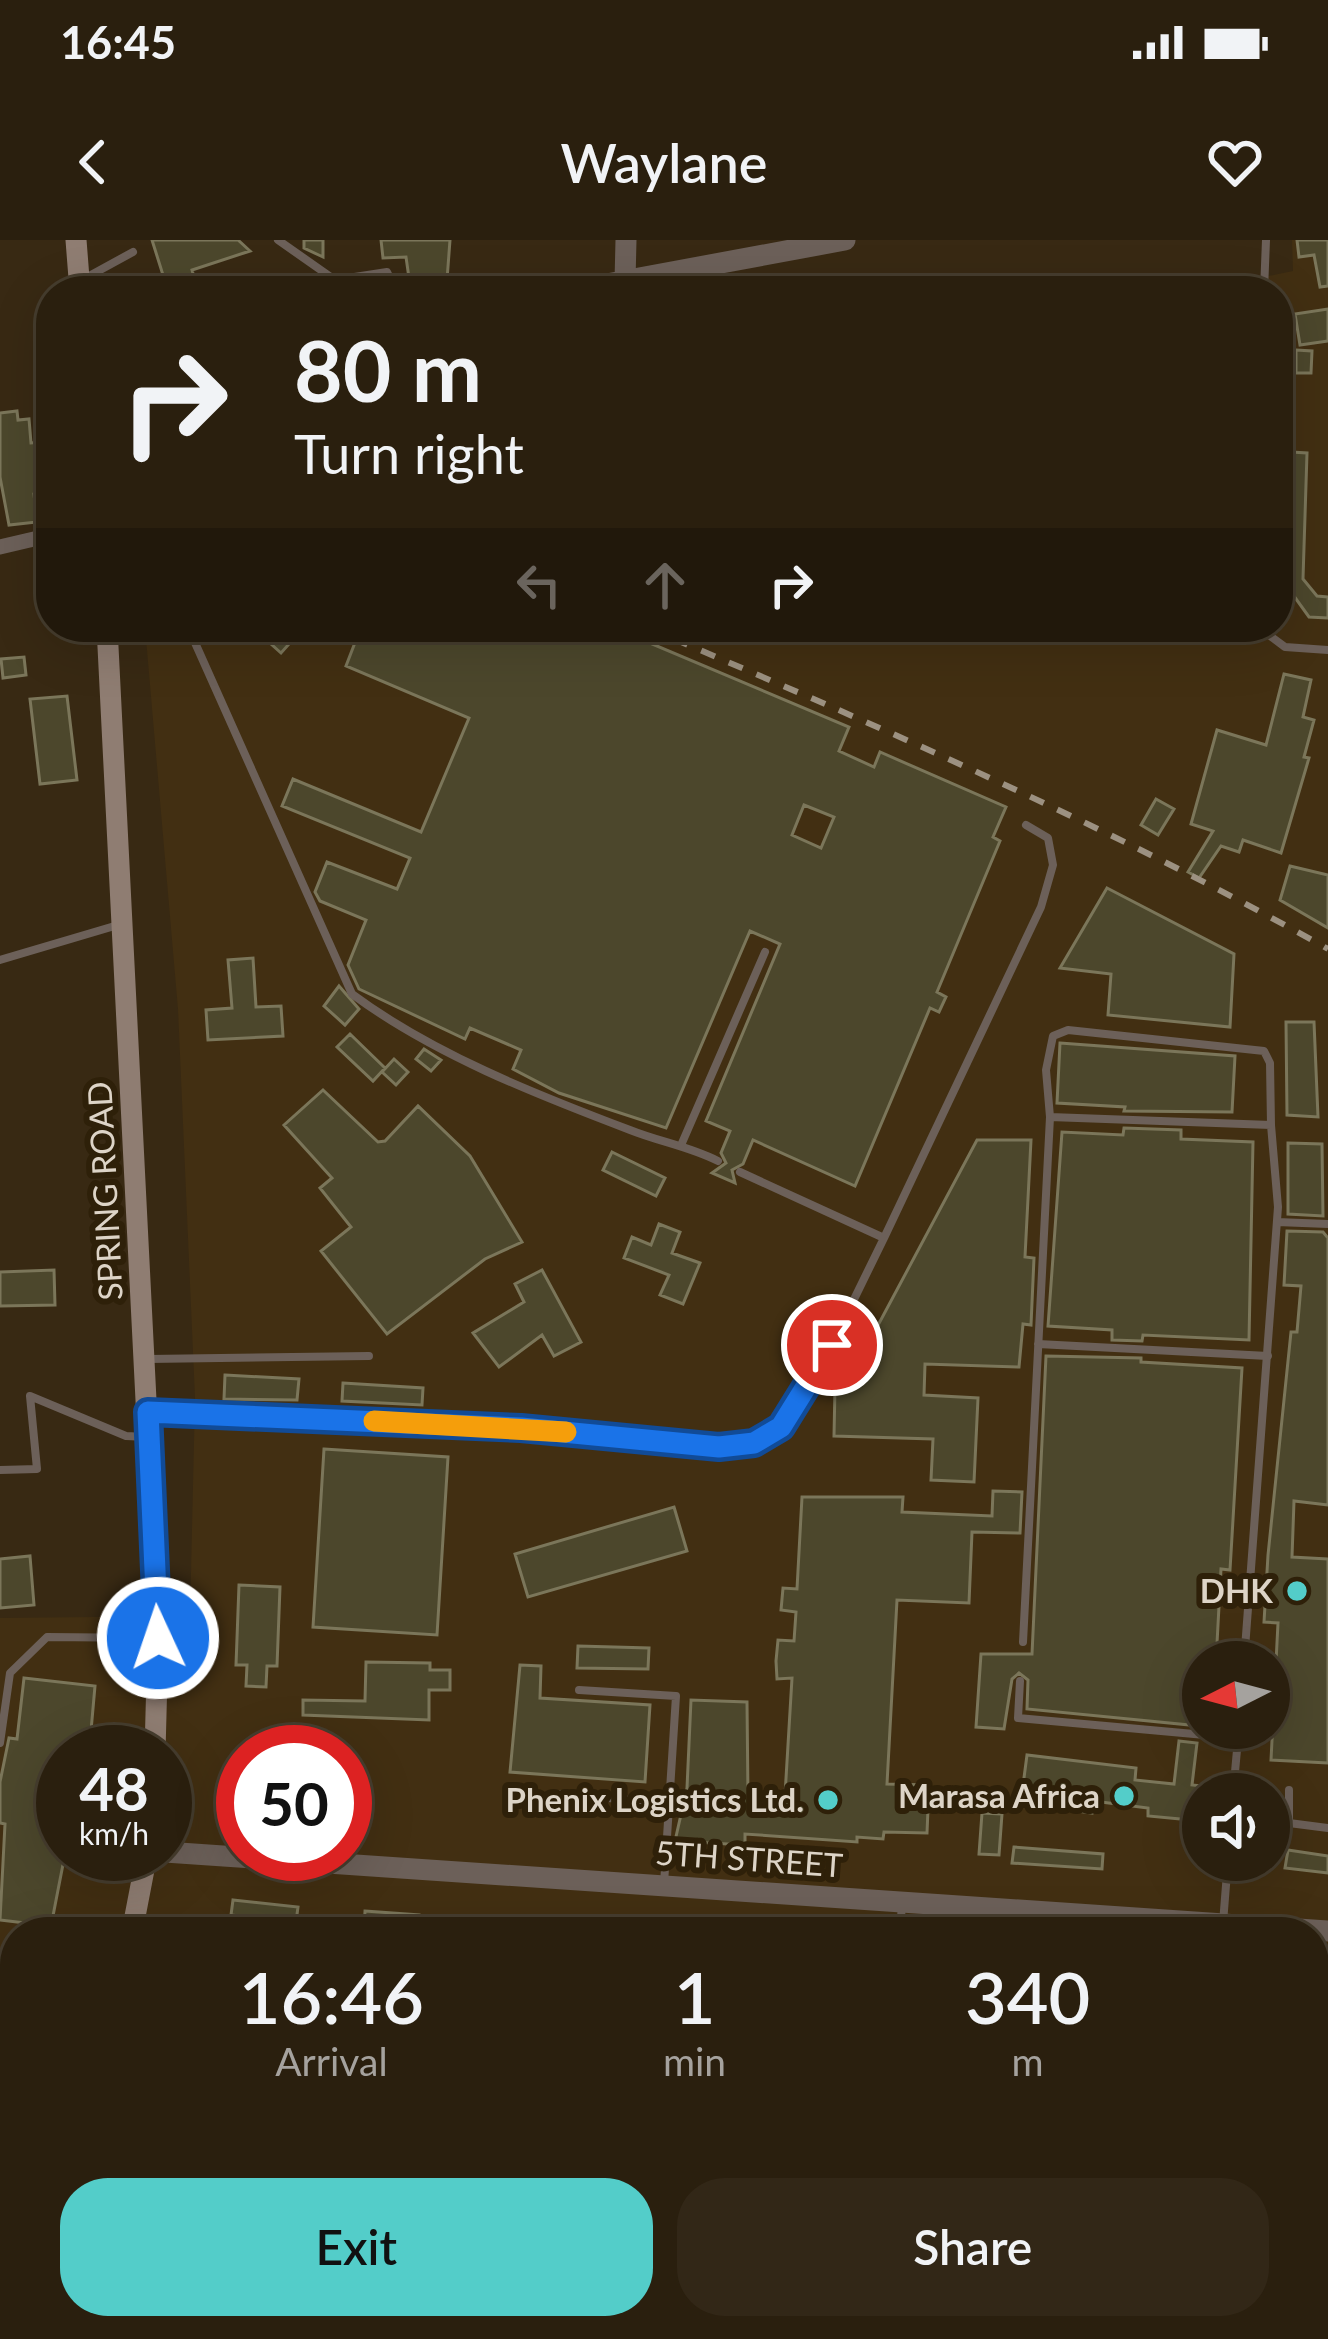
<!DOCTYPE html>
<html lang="en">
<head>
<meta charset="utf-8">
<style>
	body { margin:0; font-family:Lato,sans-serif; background:#322717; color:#f1f3f6; height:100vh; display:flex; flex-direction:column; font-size:45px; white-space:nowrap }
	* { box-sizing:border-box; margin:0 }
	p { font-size:39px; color:#a5a29e }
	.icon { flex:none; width:66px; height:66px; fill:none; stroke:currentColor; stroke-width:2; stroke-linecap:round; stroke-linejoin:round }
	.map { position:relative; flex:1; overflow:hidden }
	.sheet { position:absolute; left:0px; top:1677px; width:1329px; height:423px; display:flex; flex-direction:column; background:#2a1f0e; border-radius:48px 48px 0 0; box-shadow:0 12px 48px #0002,0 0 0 3px #463d2e }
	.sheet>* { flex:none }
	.hud { position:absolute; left:36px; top:36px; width:1257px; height:366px; border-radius:48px; box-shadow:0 12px 48px #0002,0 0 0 3px #463d2e; background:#2a1f0e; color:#f1f3f6; overflow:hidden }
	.needle { width:78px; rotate:264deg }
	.controls { position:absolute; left:1182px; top:1401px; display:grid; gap:24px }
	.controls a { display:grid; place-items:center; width:108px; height:108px; border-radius:50%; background:#2a1f0e; box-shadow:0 12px 48px #0002,0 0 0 3px #463d2e; font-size:60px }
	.speed { position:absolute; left:36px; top:1485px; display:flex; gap:24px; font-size:60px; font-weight:700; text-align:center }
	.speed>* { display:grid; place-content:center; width:156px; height:156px; border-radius:50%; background:#2a1f0e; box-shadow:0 12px 48px #0002,0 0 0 3px #463d2e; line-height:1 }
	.speed small { font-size:30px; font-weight:400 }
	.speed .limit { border:18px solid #d22; background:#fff; color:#111 }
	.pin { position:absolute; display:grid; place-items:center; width:102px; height:102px; color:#fff; margin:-51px; border:6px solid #fff; border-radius:50%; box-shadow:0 3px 12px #0007 }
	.me { position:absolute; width:132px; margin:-66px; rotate:357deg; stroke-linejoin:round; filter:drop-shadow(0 0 9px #0008) }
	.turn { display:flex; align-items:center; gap:42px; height:252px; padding:0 60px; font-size:54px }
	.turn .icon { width:156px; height:156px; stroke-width:2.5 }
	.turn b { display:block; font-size:84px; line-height:102px }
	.lanes { display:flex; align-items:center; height:114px; padding:0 60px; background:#0003; justify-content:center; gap:60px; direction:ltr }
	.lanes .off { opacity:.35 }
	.eta { display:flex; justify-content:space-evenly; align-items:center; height:204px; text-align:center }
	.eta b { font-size:72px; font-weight:600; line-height:84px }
	.primary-button { display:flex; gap:24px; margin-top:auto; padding:24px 60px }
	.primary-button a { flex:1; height:138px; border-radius:48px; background:#53cdc9; color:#111; font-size:48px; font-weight:600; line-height:138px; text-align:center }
	.primary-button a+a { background:#322717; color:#f1f3f6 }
	.status { display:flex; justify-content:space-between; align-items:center; height:84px; padding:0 60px; background:#2a1f0e; direction:ltr }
	.status svg { height:33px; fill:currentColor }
	header { display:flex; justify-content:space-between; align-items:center; height:156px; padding:0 60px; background:#2a1f0e; font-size:54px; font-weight:600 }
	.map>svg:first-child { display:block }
	.built { fill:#422f12; fill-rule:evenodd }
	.building { fill:#4c472c; stroke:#7b765a; stroke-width:3; fill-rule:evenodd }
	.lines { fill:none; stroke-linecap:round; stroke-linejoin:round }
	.service { stroke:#6c6059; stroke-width:8 }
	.minor { stroke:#6c6059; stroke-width:15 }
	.tertiary { stroke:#6c6059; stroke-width:21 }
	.secondary { stroke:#8f7d72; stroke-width:21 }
	.rail { stroke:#9c9181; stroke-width:6; stroke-dasharray:15 15; stroke-linecap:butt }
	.route-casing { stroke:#114b97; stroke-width:30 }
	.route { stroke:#1a73e8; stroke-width:21 }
	.slow { stroke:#f59e0b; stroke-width:21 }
	.poi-dot { fill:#53cdc9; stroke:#2e2009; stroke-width:4.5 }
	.labels { text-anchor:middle; stroke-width:12; stroke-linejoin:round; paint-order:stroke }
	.street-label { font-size:33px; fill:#ddd4c7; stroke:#2e2009 }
	.poi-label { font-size:33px; font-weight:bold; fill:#ddd4c7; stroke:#2e2009; text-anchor:end }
</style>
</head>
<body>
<div class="status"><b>16:45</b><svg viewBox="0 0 49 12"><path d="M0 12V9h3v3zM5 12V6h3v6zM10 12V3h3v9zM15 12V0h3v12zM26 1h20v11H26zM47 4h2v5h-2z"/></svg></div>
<header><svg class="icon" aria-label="back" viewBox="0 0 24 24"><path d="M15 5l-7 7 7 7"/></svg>Waylane<svg class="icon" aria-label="heart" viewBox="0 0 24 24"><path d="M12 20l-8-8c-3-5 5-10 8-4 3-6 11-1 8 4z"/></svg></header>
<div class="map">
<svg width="1328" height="2099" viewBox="0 0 1328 2099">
	<rect width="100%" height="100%" fill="#382913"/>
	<!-- built -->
	<path class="built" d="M1292,0h36v2099h-1328v-721l190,-2 5,-218 -17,-389 -33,-382h1133v-336h-83l98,-20zM1203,1422h66v66h-66zM63,1512h102v102h-102zM243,1512h102v102h-102zM1203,1554h66v66h-66zM15,1692h1299v393h-1299z"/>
	<!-- building -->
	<path class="building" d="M152,0h86l12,11 -58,19 6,21h-30z
		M304,0h19v17l-19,-9z
		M381,0h69l-3,40 -38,-2 -3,-21 -23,1z
		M1297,0h31v46l-8,1 -6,-32 -15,2z
		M1328,69v32l-28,4 -5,-31z
		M1296,110l16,1 -1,22h-15z
		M17,171l1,9 11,-1 2,24 14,-1 1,12 5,-1 -1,39 -16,2 3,28 -28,3 -9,-48v-64z
		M1291,212l16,1 -4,126 14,17 11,1v21l-19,-1 -23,-32z
		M252,387h38l8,7 -17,19z
		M361,387h251l237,100 -10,24 35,16 6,-15 126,55 -13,30 7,4 -63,151 9,5 -7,15 -9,-4 -75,178 -102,-46 -10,24 -11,6 3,13 -23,-10 14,-10 -5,-10 9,-22 -24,-10 74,-177 -30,-13 -84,197 -107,-35 -46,-24 8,-19 -51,-22 -5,11 -106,-50 -11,-24 18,-45 -46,-19 -5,-9 12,-30 70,27 13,-31 -128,-52 11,-27 128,53 48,-114 -123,-52zM804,565l30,12 -13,31 -29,-13z
		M24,417l2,18 -23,3 -2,-19z
		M1284,434l27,6 -8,37 11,3 -10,37 5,1 -28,95 -38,-13 -4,12 -18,-6 -22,32 -11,-6 25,-41 -22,-7 26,-94 49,15z
		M67,456l10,84 -37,4 -10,-85z
		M1156,559l18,10 -16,26 -17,-10z
		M1290,626l38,9v53l-48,-28z
		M1107,648l127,66 -4,73 -122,-12 3,-41 -51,-6z
		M253,718l3,49 25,-1 2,30 -75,4 -2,-30 26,-2 -4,-48z
		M339,746l20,23 -14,16 -21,-19z
		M1286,782h28l4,95 -31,-2z
		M350,794l35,34 -12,13 -36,-34z
		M1060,803l175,13 -3,56 -108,-1 1,-4 -68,-4z
		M424,809l17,11 -10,11 -15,-12z
		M394,819l14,13 -12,13 -14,-13z
		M323,850l55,52 7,-1 33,-35 52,50 52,86 -37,17 -98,75 -66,-83 30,-24 -31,-39 12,-10 -48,-53z
		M1124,888l57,2v9l72,3 -4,198 -106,-5 -1,6 -30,-1v-10l-64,-4 14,-194 61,3z
		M977,900h54l-6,117 9,1 -3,67 -8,-1 -4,43 -94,-3 -1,31 54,3 -4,84 -43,-2 2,-41 -99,-3 1,-49h10z
		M1288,903l34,1 1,72 -35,-2z
		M612,912l53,26 -9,18 -53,-26z
		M659,984l21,8 -8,21 28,10 -17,41 -23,-9 9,-20 -45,-17 8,-21 19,8z
		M1287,991l36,1 5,6v267l-34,-4 -2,56 36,2v204l-57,-3 7,-137 -14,-1 4,-67 23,-223h6l4,-46 -17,-1z
		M54,1030l1,35 -55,1v-34z
		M542,1030l39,72 -27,14 -12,-21 -43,32 -26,-34 51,-31 -9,-18z
		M1046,1116l95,2v4l101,6 -12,202 -9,-1 -5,93h-13l-3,64 -173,-17 1,-29 -9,-7 -7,6 -8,50 -28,-2 5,-73h51z
		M225,1135l74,4 -2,21 -73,-1z
		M343,1143l80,5 -1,17 -80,-4z
		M324,1209l124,8 -11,178 -124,-8z
		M993,1251l29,1 -2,41 -48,-1 -3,71 -72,-3 -10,184 42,1 -2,48 -43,-1 -1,7 -26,-2v5l-112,-8v11l-70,-4 12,-53 4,-88 56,2 1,95 37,-2 7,-117 -15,1 -1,-18 2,-21 16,1 2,-29 -15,-2 2,-22 14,1 5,-92h101l-1,15 90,4z
		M674,1267l13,44 -159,46 -13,-43z
		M30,1316l4,49 -34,3v-49z
		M239,1345l41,2 -3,79h-10l-1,21 -20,-1 1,-21h-11z
		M578,1406l71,2 -1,21 -71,-1z
		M366,1422l64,1v7h20v20h-21v30l-126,-5v-15l62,1z
		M520,1425l21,1 -1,32 110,7 -5,77 -135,-10z
		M24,1438l71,8 -5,56h-10l-1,10h-16l2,102 -14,72 -51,-6 5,-96 -5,-1v-41l9,-44 8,1z
		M1179,1501l18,2 -5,42 11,1 -1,35 -54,-5v-8l-55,-7 -1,12 -23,-3 1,-11 -48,-6 5,-38 109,13 -1,12 39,4z
		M982,1573l20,1 -3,41 -20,-1z
		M1014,1607l89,7 -1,15 -90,-6z
		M1288,1610l40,6v17l-43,-5z
		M233,1660l65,7 -2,15 -65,-7z
		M365,1671l54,4 -1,17h-54z"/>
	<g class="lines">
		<!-- service -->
		<path class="service" d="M278,0l57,40 52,-8 9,19
			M80,41l53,-29
			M1264,51l2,-51
			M188,387l164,367c81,60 183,100 278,136 30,12 58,16 88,31
			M1258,387l27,20 43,3
			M0,720l118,-35
			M1050,877l-4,-47 7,-34 15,-6 196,21 6,12 1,62
			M682,903l83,-191
			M740,932l144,66 157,-331 12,-42 -5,-27 -22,-13
			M1277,982l51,2
			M1038,1104l230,12
			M148,1119l221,-3
			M149,1171l372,17 199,19 34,-4 27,-16 33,-46 70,-143
			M0,1230l37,-1 -7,-73 96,40 21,1
			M1023,1402l27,-525 221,8 7,82 -34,455
			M1020,1441l-2,37 220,20
			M579,1450l97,6 -12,188
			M0,1503l10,-70 37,-36 110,1
			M1289,1550v33l39,5
			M558,1554l112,9
			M1233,1554l6,-66
			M1223,1683l5,-63
			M900,1692l2,-28
			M0,1758l15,5"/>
		<!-- minor -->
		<path class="minor" d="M0,307l51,-12
			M0,1999l15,4"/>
		<!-- tertiary -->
		<path class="tertiary" d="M625,41l1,-41
			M569,51l276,-51
			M165,1612l1163,79"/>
		<!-- secondary -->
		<path class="secondary" d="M76,0l4,51
			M107,387l51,1011 -3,114
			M132,1692l15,-78
			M0,2078l15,-39"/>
		<!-- rail -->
		<path class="rail" d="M646,387c232,99 462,198 682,322"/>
	</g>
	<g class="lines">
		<defs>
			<path id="route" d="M158,1398l-10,-226 373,16 198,19 35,-4 27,-16 51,-82"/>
		</defs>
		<!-- route casing -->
		<use href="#route" class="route-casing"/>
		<!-- route -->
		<use href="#route" class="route"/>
		<!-- slow -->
		<path class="slow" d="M374,1181l192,11"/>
	</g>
	<!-- markers -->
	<g class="poi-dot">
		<circle cx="1297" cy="1351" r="12"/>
		<circle cx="1124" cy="1556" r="12"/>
		<circle cx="828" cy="1560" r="12"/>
	</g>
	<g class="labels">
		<!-- street labels -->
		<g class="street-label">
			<text transform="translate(105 951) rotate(-93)" y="12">SPRING ROAD</text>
			<text transform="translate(749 1619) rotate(4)" y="12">5TH STREET</text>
		</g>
		<!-- poi labels -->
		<g class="poi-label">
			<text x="1273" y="1363">DHK</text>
			<text x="1100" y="1568">Marasa Africa</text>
			<text x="804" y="1572">Phenix Logistics Ltd.</text>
		</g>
	</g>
</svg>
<div class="controls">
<a><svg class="needle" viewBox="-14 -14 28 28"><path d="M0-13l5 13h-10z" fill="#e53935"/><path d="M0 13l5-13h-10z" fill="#a5a29e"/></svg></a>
<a><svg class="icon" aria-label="sound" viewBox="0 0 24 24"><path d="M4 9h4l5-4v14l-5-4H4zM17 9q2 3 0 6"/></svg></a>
</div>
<div class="speed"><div>48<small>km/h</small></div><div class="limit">50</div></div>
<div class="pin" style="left:832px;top:1105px;background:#d93025"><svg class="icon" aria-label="arrive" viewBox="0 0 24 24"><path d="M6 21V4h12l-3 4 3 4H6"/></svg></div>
<svg class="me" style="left:158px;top:1398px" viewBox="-20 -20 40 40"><circle r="17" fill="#1a73e8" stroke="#fff" stroke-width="3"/><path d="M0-11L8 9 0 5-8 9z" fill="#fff"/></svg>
<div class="hud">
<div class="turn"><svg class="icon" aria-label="right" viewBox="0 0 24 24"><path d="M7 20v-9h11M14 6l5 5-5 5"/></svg><div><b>80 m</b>Turn right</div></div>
<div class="lanes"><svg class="icon off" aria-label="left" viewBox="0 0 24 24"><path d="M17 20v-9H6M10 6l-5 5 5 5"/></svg><svg class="icon off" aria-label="ahead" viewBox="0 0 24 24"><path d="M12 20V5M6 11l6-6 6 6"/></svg><svg class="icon" aria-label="right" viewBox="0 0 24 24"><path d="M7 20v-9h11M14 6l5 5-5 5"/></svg></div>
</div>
<section class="sheet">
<div class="eta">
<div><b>16:46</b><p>Arrival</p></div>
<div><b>1</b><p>min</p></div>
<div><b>340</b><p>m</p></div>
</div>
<div class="primary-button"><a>Exit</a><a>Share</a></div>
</section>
</div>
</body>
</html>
